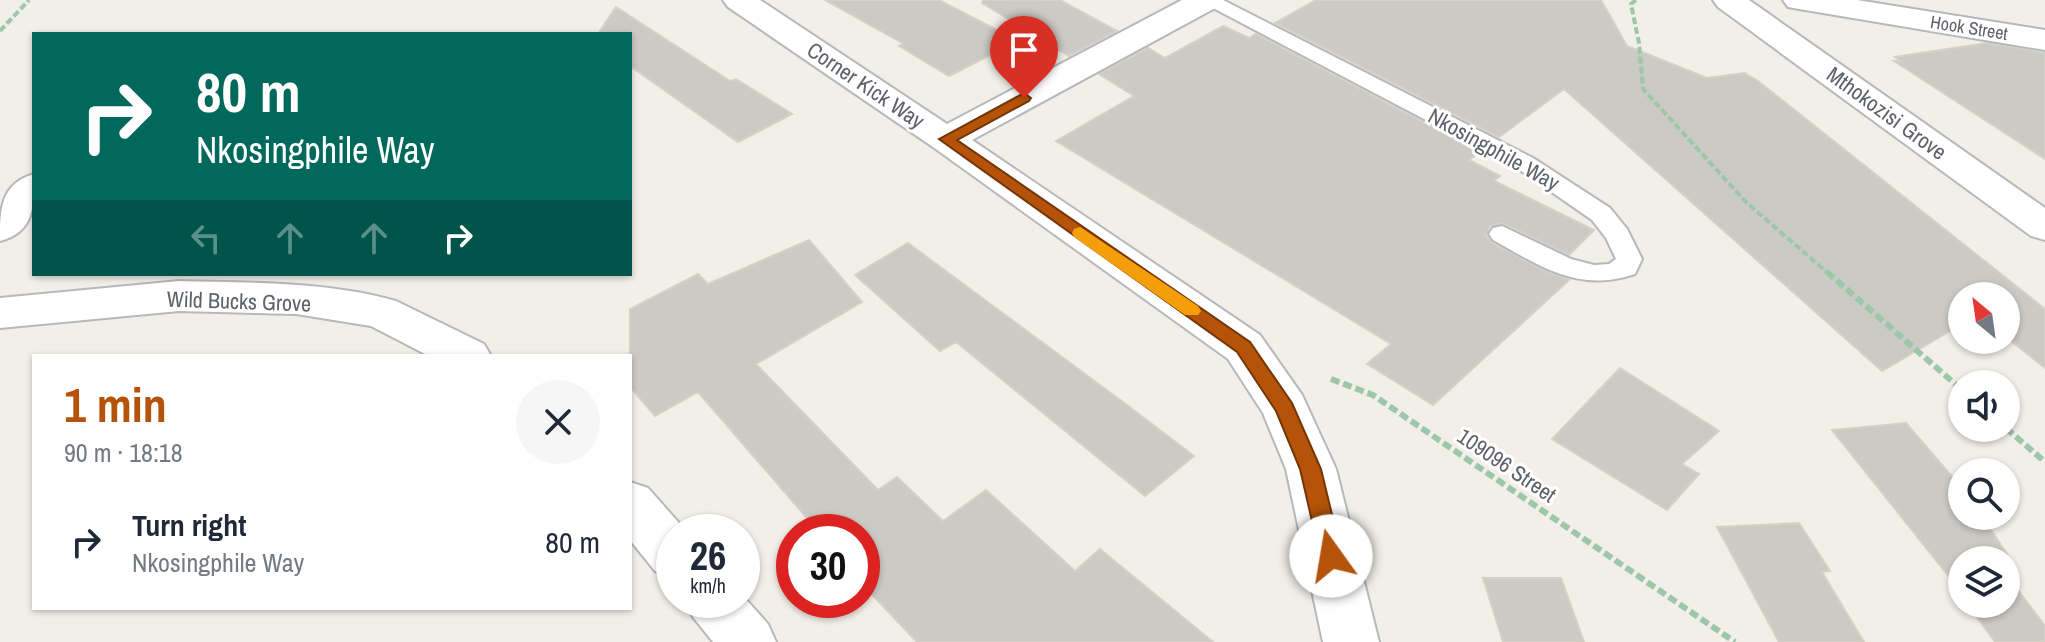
<!DOCTYPE html>
<html lang="en">
<head>
<meta charset="utf-8">
<style>
	body { margin:0; font-family:"Archivo Narrow",sans-serif; background:#f6f6f7; color:#1f2937; height:100vh; display:flex; flex-direction:column; font-size:30px; white-space:nowrap }
	* { box-sizing:border-box; margin:0 }
	p { font-size:26px; color:#747a83 }
	.icon { flex:none; width:44px; height:44px; fill:none; stroke:currentColor; stroke-width:2; stroke-linecap:round; stroke-linejoin:round }
	.map { position:relative; flex:1; overflow:hidden }
	.details { position:absolute; left:32px; top:354px; width:600px; height:256px; display:flex; flex-direction:column; background:#fff; border-radius:0px; box-shadow:0 2px 6px #0004 }
	.details>* { flex:none }
	.guide { position:absolute; left:32px; top:32px; width:600px; height:244px; border-radius:0px; box-shadow:0 2px 6px #0004; background:#00695c; color:#fff; overflow:hidden }
	.needle { width:52px; rotate:331deg }
	.tools { position:absolute; left:1948px; top:282px; display:grid; gap:16px }
	.tools a { display:grid; place-items:center; width:72px; height:72px; border-radius:50%; background:#fff; box-shadow:0 2px 6px #0004; font-size:40px }
	.speed { position:absolute; left:656px; top:514px; display:flex; gap:16px; font-size:40px; font-weight:700; text-align:center }
	.speed>* { display:grid; place-content:center; width:104px; height:104px; border-radius:50%; background:#fff; box-shadow:0 2px 6px #0004; line-height:1 }
	.speed small { font-size:20px; font-weight:400 }
	.speed .limit { border:12px solid #d22; background:#fff; color:#111 }
	.pin { position:absolute; display:grid; place-items:center; width:68px; height:68px; color:#fff; margin:-82px -34px; border-radius:50% 50% 50% 0; rotate:-45deg; box-shadow:0 0 8px #0007 }
	.pin .icon { rotate:45deg }
	.me { position:absolute; width:88px; margin:-44px; rotate:347deg; stroke-linejoin:round; filter:drop-shadow(0 0 6px #0008) }
	.turn { display:flex; align-items:center; gap:28px; height:168px; padding:0 32px; font-size:36px }
	.turn .icon { width:104px; height:104px; stroke-width:2.5 }
	.turn b { display:block; font-size:56px; line-height:68px }
	.lanes { display:flex; align-items:center; height:76px; padding:0 32px; background:#0003; justify-content:center; gap:40px; direction:ltr }
	.lanes .off { opacity:.35 }
	.round { display:grid; place-items:center; flex:none; width:84px; height:84px; border-radius:42px; background:#f6f6f7 }
	.headline { display:flex; align-items:center; justify-content:space-between; height:136px; padding:0 32px }
	h1 { font-size:48px; font-weight:800; line-height:60px; color:#b45309 }
	ul { padding:0; list-style:none }
	li { display:flex; align-items:center; gap:24px; height:104px; padding:0 32px }
	li div { flex:1 }
	li b { display:block; font-size:30px }
	li em { font-style:normal }
	.map>svg:first-child { display:block }
	.building { fill:#cccac5; stroke:#d6d1c6; stroke-width:2 }
	.lines { fill:none; stroke-linecap:round; stroke-linejoin:round }
	.service-casing { stroke:#b5b8bc; stroke-width:4 }
	.minor-casing { stroke:#b5b8bc; stroke-width:4 }
	.path-far1 { stroke:#9cc7a9; stroke-width:4; stroke-dasharray:7 3; stroke-linecap:butt }
	.path { stroke:#9cc7a9; stroke-width:6; stroke-dasharray:9 4; stroke-linecap:butt }
	.service { fill:#fff; fill-rule:evenodd }
	.minor { fill:#fff; fill-rule:evenodd }
	.route { fill:#b45309; stroke:#753606; stroke-width:2 }
	.slow { fill:#f59e0b }
	.labels { text-anchor:middle; stroke-width:6; stroke-linejoin:round; paint-order:stroke }
	.far-street-label { font-size:18px; fill:#5f6368; stroke:#fff }
	.street-label { font-size:22px; fill:#5f6368; stroke:#fff }
</style>
</head>
<body>
<div class="map">
<svg width="2045" height="642" viewBox="0 0 2045 642">
	<rect width="100%" height="100%" fill="#f1efe8"/>
	<!-- building -->
	<path class="building" d="M825,0h114l79,41 -69,35 -50,-30 5,-2z
		M984,0h76l57,31 -48,25 -87,-53z
		M1316,0h285l26,46 80,32 37,-5 14,8 287,228v59l-39,-31v-41h-44v28l-80,47 -318,-282 -65,48 -224,-114z
		M616,7l114,74 6,-2 56,35 -54,28 -108,-76v-32h-32z
		M1223,26l26,12 7,-4 224,118 -11,8 31,16 -6,5 100,49 -25,25 -66,-32 -13,3 -4,10 6,7 51,27 26,10 -136,125 -66,-41 24,-20 -335,-203 78,-45 -35,-22 49,-26 17,10z
		M1987,43l58,10v106l-151,-98h6l-5,-4z
		M809,240l53,62 -106,62 122,126 19,-13 46,44 43,-31 89,81 25,-22 113,93h-296l-55,-58v-52h-43l-121,-140 -43,24 -25,-29v-78l68,-35 10,10z
		M908,243l219,162 67,51 -49,40 -189,-154 -16,9 -85,-76z
		M1620,368l99,63 -37,33 17,10 -32,36 -115,-71z
		M1906,423l56,65v28h20l26,40 -16,-1 3,5h-33v33l-130,-163z
		M1799,523l31,48 -8,1 42,70h-85l-62,-115z
		M2006,574l39,52v16h-50l-18,-25 2,-2 -9,-11h36z
		M1483,578h78l23,64h-81z"/>
	<g class="lines">
		<defs>
			<path id="service" d="M1198,0h25l310,158 77,50 17,21 15,30 -7,15c-57,19 -93,-7 -142,-34l-4,-6 4,-6 9,-2 69,33 23,6 15,-1 7,-5 -10,-21 -14,-18 -75,-52z"/>
			<path id="minor" d="M723,0h37l187,124 235,-124h40l-5,7 -245,133 288,195 42,60 34,74 43,173h-56l-37,-173 -23,-56 -35,-54 -295,-212 -205,-140z
				M1713,0h36l296,208v32l-14,-4 -313,-229z
				M1783,0h74l188,30v20l-246,-41 -11,-2z
				M34,174c0,31 1,58 -34,67 0,-31 0,-57 34,-67z
				M179,281c72,2 147,0 217,20l88,43 7,12h-62l-58,-30 -75,-12 -117,-3 -179,17v-30z
				M630,482l18,6 39,44h-13v46l-19,-7 -25,-31z
				M742,595l26,29 8,18h-63l-20,-25 -9,-17h58z"/>
		</defs>
		<!-- service casing -->
		<use href="#service" class="service-casing"/>
		<!-- minor casing -->
		<use href="#minor" class="minor-casing"/>
		<!-- path-far1 -->
		<path class="path-far1" d="M1636,0l-5,4 8,39 4,46 103,113 83,72
			M0,31l29,-31"/>
		<!-- path -->
		<path class="path" d="M1827,272l135,118
			M1331,379l42,16 362,247
			M2006,428l39,34"/>
		<!-- service -->
		<use href="#service" class="service"/>
		<!-- minor -->
		<use href="#minor" class="minor"/>
	</g>
	<!-- route -->
	<path class="route" d="M1024,93l7,5 -2,3 -72,39 293,202 42,61 29,66 21,87 -4,6 -7,3 -8,-3 -3,-6 -20,-87 -24,-58 -39,-59 -298,-213z"/>
	<!-- slow -->
	<path class="slow" d="M1080,227l118,79 3,5 -3,4h-13l-111,-78 -2,-4 2,-4z"/>
	<g class="labels">
		<!-- far-street labels -->
		<g class="far-street-label">
			<text transform="translate(1969 28) rotate(9)" y="6">Hook Street</text>
		</g>
		<!-- street labels -->
		<g class="street-label">
			<text transform="translate(866 85) rotate(34)" y="8">Corner Kick Way</text>
			<text transform="translate(1887 113) rotate(36)" y="8">Mthokozisi Grove</text>
			<text transform="translate(1494 149) rotate(29)" y="8">Nkosingphile Way</text>
			<text transform="translate(239 301) rotate(2)" y="8">Wild Bucks Grove</text>
			<text transform="translate(1507 465) rotate(34)" y="8">109096 Street</text>
		</g>
	</g>
</svg>
<div class="tools">
<a><svg class="needle" viewBox="-14 -14 28 28"><path d="M0-13l5 13h-10z" fill="#e53935"/><path d="M0 13l5-13h-10z" fill="#747a83"/></svg></a>
<a><svg class="icon" aria-label="sound" viewBox="0 0 24 24"><path d="M4 9h4l5-4v14l-5-4H4zM17 9q2 3 0 6"/></svg></a>
<a><svg class="icon" aria-label="search" viewBox="0 0 24 24"><circle cx="10" cy="10" r="6"/><path d="M15 15l6 6"/></svg></a>
<a><svg class="icon" aria-label="layers" viewBox="0 0 24 24"><path d="M12 4l9 5-9 5-9-5zM3 14l9 5 9-5"/></svg></a>
</div>
<div class="speed"><div>26<small>km/h</small></div><div class="limit">30</div></div>
<div class="pin" style="left:1024px;top:98px;background:#d93025"><svg class="icon" aria-label="arrive" viewBox="0 0 24 24"><path d="M6 21V4h12l-3 4 3 4H6"/></svg></div>
<svg class="me" style="left:1331px;top:556px" viewBox="-20 -20 40 40"><circle r="19" fill="#fff"/><path d="M0-13L10 11 0 6-10 11z" fill="#b45309"/></svg>
<div class="guide">
<div class="turn"><svg class="icon" aria-label="right" viewBox="0 0 24 24"><path d="M7 20v-9h11M14 6l5 5-5 5"/></svg><div><b>80 m</b>Nkosingphile Way</div></div>
<div class="lanes"><svg class="icon off" aria-label="left" viewBox="0 0 24 24"><path d="M17 20v-9H6M10 6l-5 5 5 5"/></svg><svg class="icon off" aria-label="ahead" viewBox="0 0 24 24"><path d="M12 20V5M6 11l6-6 6 6"/></svg><svg class="icon off" aria-label="ahead" viewBox="0 0 24 24"><path d="M12 20V5M6 11l6-6 6 6"/></svg><svg class="icon" aria-label="right" viewBox="0 0 24 24"><path d="M7 20v-9h11M14 6l5 5-5 5"/></svg></div>
</div>
<section class="details">
<div class="headline"><div><h1>1 min</h1><p>90 m · 18:18</p></div><a class="round"><svg class="icon" aria-label="close" viewBox="0 0 24 24"><path d="M6 6l12 12M18 6L6 18"/></svg></a></div>
<ul>
<li><svg class="icon" aria-label="right" viewBox="0 0 24 24"><path d="M7 20v-9h11M14 6l5 5-5 5"/></svg><div><b>Turn right</b><p>Nkosingphile Way</p></div><em>80 m</em></li>
</ul>
</section>
</div>
</body>
</html>
